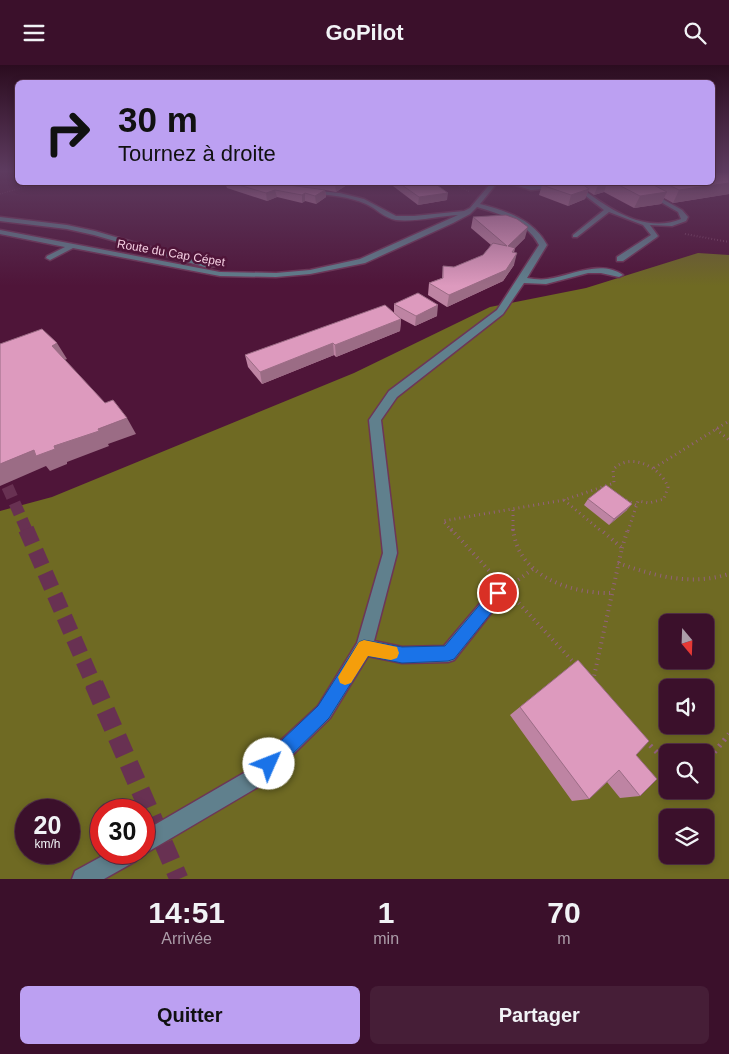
<!DOCTYPE html>
<html lang="fr">
<head>
<meta charset="utf-8">
<style>
	body { margin:0; font-family:Arial,sans-serif; background:#461e37; color:#f1f3f6; height:100vh; display:flex; flex-direction:column; font-size:19px; white-space:nowrap }
	* { box-sizing:border-box; margin:0 }
	p { font-size:16px; color:#ac9da9 }
	.icon { flex:none; width:28px; height:28px; fill:none; stroke:currentColor; stroke-width:2; stroke-linecap:round; stroke-linejoin:round }
	.map { position:relative; height:814px; overflow:hidden }
	.drawer { display:flex; flex-direction:column; background:#3b102b; flex:1 }
	.drawer>* { flex:none }
	.top-card { position:absolute; left:15px; top:15px; width:700px; height:105px; border-radius:8px; box-shadow:0 2px 8px #0003,0 0 0 1px #543047; background:#bca0f2; color:#111; overflow:hidden }
	.needle { width:32px; rotate:161deg }
	.buttons { position:absolute; left:659px; top:549px; display:grid; gap:10px }
	.buttons a { display:grid; place-items:center; width:55px; height:55px; border-radius:8px; background:#3b102b; box-shadow:0 2px 8px #0003,0 0 0 1px #543047; font-size:25px }
	.speed { position:absolute; left:15px; top:734px; display:flex; gap:10px; font-size:25px; font-weight:700; text-align:center }
	.speed>* { display:grid; place-content:center; width:65px; height:65px; border-radius:50%; background:#3b102b; box-shadow:0 2px 8px #0003,0 0 0 1px #543047; line-height:1 }
	.speed small { font-size:12px; font-weight:400 }
	.speed .limit { border:8px solid #d22; background:#fff; color:#111 }
	.pin { position:absolute; display:grid; place-items:center; width:42px; height:42px; color:#fff; margin:-21px; border:2px solid #fff; border-radius:50%; box-shadow:0 1px 5px #0007 }
	.me { position:absolute; width:55px; margin:-28px; rotate:46deg; stroke-linejoin:round; filter:drop-shadow(0 0 4px #0008) }
	.turn { display:flex; align-items:center; gap:18px; height:105px; padding:0 20px; font-size:22px }
	.turn .icon { width:65px; height:65px; stroke-width:2.5 }
	.turn b { display:block; font-size:35px; line-height:42px }
	.eta { display:flex; justify-content:space-evenly; align-items:center; height:85px; text-align:center }
	.eta b { font-size:30px; font-weight:700; line-height:35px }
	.cta { display:flex; gap:10px; margin-top:auto; padding:10px 20px }
	.cta a { flex:1; height:58px; border-radius:8px; background:#bca0f2; color:#111; font-size:20px; font-weight:700; line-height:58px; text-align:center }
	.cta a+a { background:#461e37; color:#f1f3f6 }
	header { display:flex; justify-content:space-between; align-items:center; height:65px; padding:0 20px; background:#3b102b; font-size:22px; font-weight:700 }
	.map>svg:first-child { display:block }
	.forest { fill:#6f6a23; fill-rule:evenodd }
	.lines { fill:none; stroke-linecap:round; stroke-linejoin:round }
	.minor-tunnel-far2 { stroke:#683152; stroke-width:12; stroke-dasharray:12 6; stroke-linecap:butt }
	.minor-tunnel-far1 { stroke:#683152; stroke-width:16; stroke-dasharray:16 8; stroke-linecap:butt }
	.minor-tunnel { stroke:#683152; stroke-width:19; stroke-dasharray:19 10; stroke-linecap:butt }
	.minor-casing { stroke:#6d3657; stroke-width:3 }
	.path-far4 { stroke:#93617e; stroke-width:1; stroke-dasharray:0.5 2; stroke-linecap:butt }
	.path-far3 { stroke:#93617e; stroke-width:2; stroke-dasharray:0.5 2.5; stroke-linecap:butt }
	.path-far2 { stroke:#93617e; stroke-width:3; stroke-dasharray:1 4; stroke-linecap:butt }
	.path-far1 { stroke:#93617e; stroke-width:4; stroke-dasharray:1 4.5; stroke-linecap:butt }
	.path { stroke:#93617e; stroke-width:5; stroke-dasharray:2 5.5; stroke-linecap:butt }
	.minor { fill:#60808d; fill-rule:evenodd }
	.wall { fill:#be84a3 }
	.shaded-wall { fill:#9b6c85 }
	.building { fill:#dd9abe; stroke:#9b6c85 }
	.route { fill:#1a73e8; stroke:#114b97 }
	.slow { fill:#f59e0b }
	.labels { text-anchor:middle; stroke-width:5; stroke-linejoin:round; paint-order:stroke }
	.far-street-label { font-size:12px; fill:#f5cfe2; stroke:#4f1539 }
</style>
</head>
<body>
<header><svg class="icon" aria-label="menu" viewBox="0 0 24 24"><path d="M4 6h16M4 12h16M4 18h16"/></svg>GoPilot<svg class="icon" aria-label="search" viewBox="0 0 24 24"><circle cx="10" cy="10" r="6"/><path d="M15 15l6 6"/></svg></header>
<div class="map">
<svg width="729" height="814" viewBox="0 0 729 814">
	<rect width="100%" height="100%" fill="#4f1539"/>
	<!-- forest -->
	<path class="forest" d="M698,188l31,2v624h-729v-368l52,-14 302,-124 136,-66 96,-19zM668,558h37v37h-37zM668,622h37v38h-37zM668,688h37v37h-37zM26,745h43v43h-43zM101,745h43v43h-43zM668,752h37v38h-37z"/>
	<g class="lines">
		<!-- minor-tunnel-far2 -->
		<path class="minor-tunnel-far2" d="M0,405l27,61"/>
		<!-- minor-tunnel-far1 -->
		<path class="minor-tunnel-far1" d="M26,464l68,156"/>
		<!-- minor-tunnel -->
		<path class="minor-tunnel" d="M94,619l85,195"/>
		<defs>
			<path id="minor" d="M491,118h6l-17,21c26,7 53,15 67,41l-20,33c6,1 14,2 20,1 24,-3 53,-20 76,-4l-4,2 -18,-4h-13l-42,11 -22,-1 -21,31 -106,83 -16,23 16,133 -23,88 28,6 42,-1 49,-58 5,-2 5,2 3,5 -3,5 -49,62 -6,2 -46,1 -34,-7 -38,62 -67,66 -112,66 -7,4 -3,-1h3v-22l105,-61 69,-64 39,-63 26,-90 -14,-133 20,-29 108,-81 42,-65c-12,-23 -38,-31 -62,-38l-7,7 -17,9 -88,40 -55,11 -34,3 -56,-1 -147,-28 -23,12 -4,-2 1,-2 18,-9 -65,-13v-4l220,42 56,1 34,-3 50,-11 98,-44c-20,1 -41,7 -62,5 -12,-2 -19,-11 -30,-16 -18,-8 -38,-9 -57,-11l-2,-3 33,3 24,6 32,17h18l50,-5 6,-3z
				M509,118h8l14,3 27,-1 3,2 -30,3z
				M569,118h6c28,22 68,52 106,36l-3,-7 -50,-29h6l48,27 6,7 -2,4 -14,5 -22,-1 8,11 -1,1 -34,24h-6v-4l34,-22 -8,-10 -34,-13 -32,25h-4v-2l31,-25z
				M0,152l67,8 28,6 120,35 -7,2 -114,-33 -27,-6 -67,-8z
				M108,788h31l-3,8 -32,18h-32l3,-8z"/>
		</defs>
		<!-- minor casing -->
		<use href="#minor" class="minor-casing"/>
		<!-- path-far4 -->
		<path class="path-far4" d="M453,118l17,9
			M0,129l38,-11"/>
		<!-- path-far3 -->
		<path class="path-far3" d="M685,169l44,8"/>
		<!-- path-far2 -->
		<path class="path-far2" d="M716,364l13,11
			M654,403l75,-47
			M564,435l37,31
			M626,435l10,5
			M452,466l-9,-10 121,-21 50,-17 -1,-13c16,-19 48,-3 55,17l-4,12 -15,4 -11,-2 -10,30
			M513,466v-22"/>
		<!-- path-far1 -->
		<path class="path-far1" d="M451,464l43,47
			M513,464c5,48 59,65 99,64
			M622,483l6,-19
			M618,498c37,13 72,23 111,11
			M514,518l19,-14
			M515,534l62,67
			M593,616l29,-133 -22,-19"/>
		<!-- path -->
		<path class="path" d="M645,675l23,24
			M705,699l24,-30"/>
		<!-- minor -->
		<use href="#minor" class="minor"/>
	</g>
	<!-- wall -->
	<path class="wall" d="M712,107h17v22l-56,9 -9,-5 -3,6 -27,4 -30,-16 -10,3 -6,-4 -3,8 -17,7 -29,-11 3,-10 4,-1 -18,-1h43h-1l9,1 -2,-1h135z
		M225,118h125l-14,9 -11,-2 1,7 -10,7 -11,-3 -3,2 -25,-6 -10,4 -40,-13z
		M389,118h45l13,17 -29,5z
		M473,152l52,21 -10,10 -1,5v12l-11,16 -56,26 -19,-12 1,-12 13,-5 1,-12 11,1 29,-12 8,-10 -20,-17z
		M394,239l43,12 -22,10 -17,-9 3,2 -1,12 -64,26 -2,-2 -72,29 -14,-17 -3,-12 149,-42z
		M588,434l39,11 -18,15 -25,-20z
		M578,595l58,95 4,41 -20,2 -13,-16 -18,17 -17,2 -62,-86z"/>
	<!-- shaded-wall -->
	<path class="shaded-wall" d="M338,118h12l-14,9 -1,-8z
		M599,118h8l-3,9 -10,3z
		M729,118v11l-56,9 6,-13z
		M589,124l-4,10 -17,7 3,-11z
		M275,125l2,7 -10,4 -1,-8z
		M325,125l1,7 -10,7 -1,-8z
		M667,127l-6,12 -27,4 6,-12z
		M305,128v8l-3,2v-8z
		M448,128l-1,7 -29,5 1,-8z
		M528,162l-3,11 -20,19 3,-11z
		M517,188l-3,12 -11,16 -56,26 2,-12z
		M438,240l-1,11 -22,10 1,-10z
		M401,254l-1,12 -64,26 -1,-12z
		M57,278l10,16 -5,2 -10,-15z
		M333,278l1,12 -72,29 -2,-12z
		M127,353l9,16 -28,10 1,2 -42,16v2l-17,7 -4,-5 -46,20v-22l34,-14 20,-4z
		M632,439l-5,6 -18,15 5,-6z"/>
	<!-- building -->
	<path class="building" d="M712,107l17,1v10l-50,7 -14,-7h47z
		M232,118h43l50,7 -10,6 -10,-3 -3,2 -27,-5 -9,3z
		M326,118h12l-3,1z
		M399,118h35l14,10 -29,4z
		M550,118l32,1 7,5 -18,6 -29,-10z
		M615,118h35l17,9 -27,4z
		M506,150l11,4 11,8 -20,19 7,2 -3,4 5,1 -11,17 -57,25 -20,-12 14,-5v-12l11,1 29,-12 10,-12 14,3 -34,-29z
		M418,228l20,12 -22,11 -22,-12z
		M385,240l16,14 -66,26 -2,-2 -73,29 -15,-17z
		M42,264l15,14 -5,3 53,57 8,-3 14,18 -29,11 1,2 -45,15 1,3 -19,7 -2,-6 -34,14v-120z
		M606,420l26,19 -18,15 -26,-20z
		M578,595l71,81 -13,14 21,24 -17,17 -21,-26 -30,29 -69,-92z"/>
	<!-- sky -->
	<linearGradient id="sky" x2="0" y2="1"><stop stop-color="#2b0c1f"/><stop offset="0.48" stop-color="#5d3b5f"/><stop offset="1" stop-color="#5d3b5f" stop-opacity="0"/></linearGradient>
	<rect width="729" height="221" fill="url(#sky)"/>
	<!-- route -->
	<path class="route" d="M498,522l5,2 2,4 -2,5 -49,61 -6,2 -46,2 -34,-7 -39,62 -53,52 -7,3 -6,-3 -2,-6 2,-6 55,-52 41,-64 5,-2 38,7 43,-1 48,-57z"/>
	<!-- slow -->
	<path class="slow" d="M364,575l33,7 2,6 -2,5 -6,2 -23,-4 -17,27 -6,2 -5,-2 -2,-6 21,-35z"/>
	<g class="labels">
		<!-- far-street labels -->
		<g class="far-street-label">
			<text transform="translate(171 188) rotate(10)" y="4">Route du Cap Cépet</text>
		</g>
	</g>
</svg>
<div class="buttons">
<a><svg class="needle" viewBox="-14 -14 28 28"><path d="M0-13l5 13h-10z" fill="#e53935"/><path d="M0 13l5-13h-10z" fill="#ac9da9"/></svg></a>
<a><svg class="icon" aria-label="sound" viewBox="0 0 24 24"><path d="M4 9h4l5-4v14l-5-4H4zM17 9q2 3 0 6"/></svg></a>
<a><svg class="icon" aria-label="search" viewBox="0 0 24 24"><circle cx="10" cy="10" r="6"/><path d="M15 15l6 6"/></svg></a>
<a><svg class="icon" aria-label="layers" viewBox="0 0 24 24"><path d="M12 4l9 5-9 5-9-5zM3 14l9 5 9-5"/></svg></a>
</div>
<div class="speed"><div>20<small>km/h</small></div><div class="limit">30</div></div>
<div class="pin" style="left:498px;top:528px;background:#d93025"><svg class="icon" aria-label="arrive" viewBox="0 0 24 24"><path d="M6 21V4h12l-3 4 3 4H6"/></svg></div>
<svg class="me" style="left:269px;top:699px" viewBox="-20 -20 40 40"><circle r="19" fill="#fff"/><path d="M0-13L10 11 0 6-10 11z" fill="#1a73e8"/></svg>
<div class="top-card">
<div class="turn"><svg class="icon" aria-label="right" viewBox="0 0 24 24"><path d="M7 20v-9h11M14 6l5 5-5 5"/></svg><div><b>30 m</b>Tournez à droite</div></div>
</div>
</div>
<section class="drawer">
<div class="eta">
<div><b>14:51</b><p>Arrivée</p></div>
<div><b>1</b><p>min</p></div>
<div><b>70</b><p>m</p></div>
</div>
<div class="cta"><a>Quitter</a><a>Partager</a></div>
</section>
</body>
</html>
